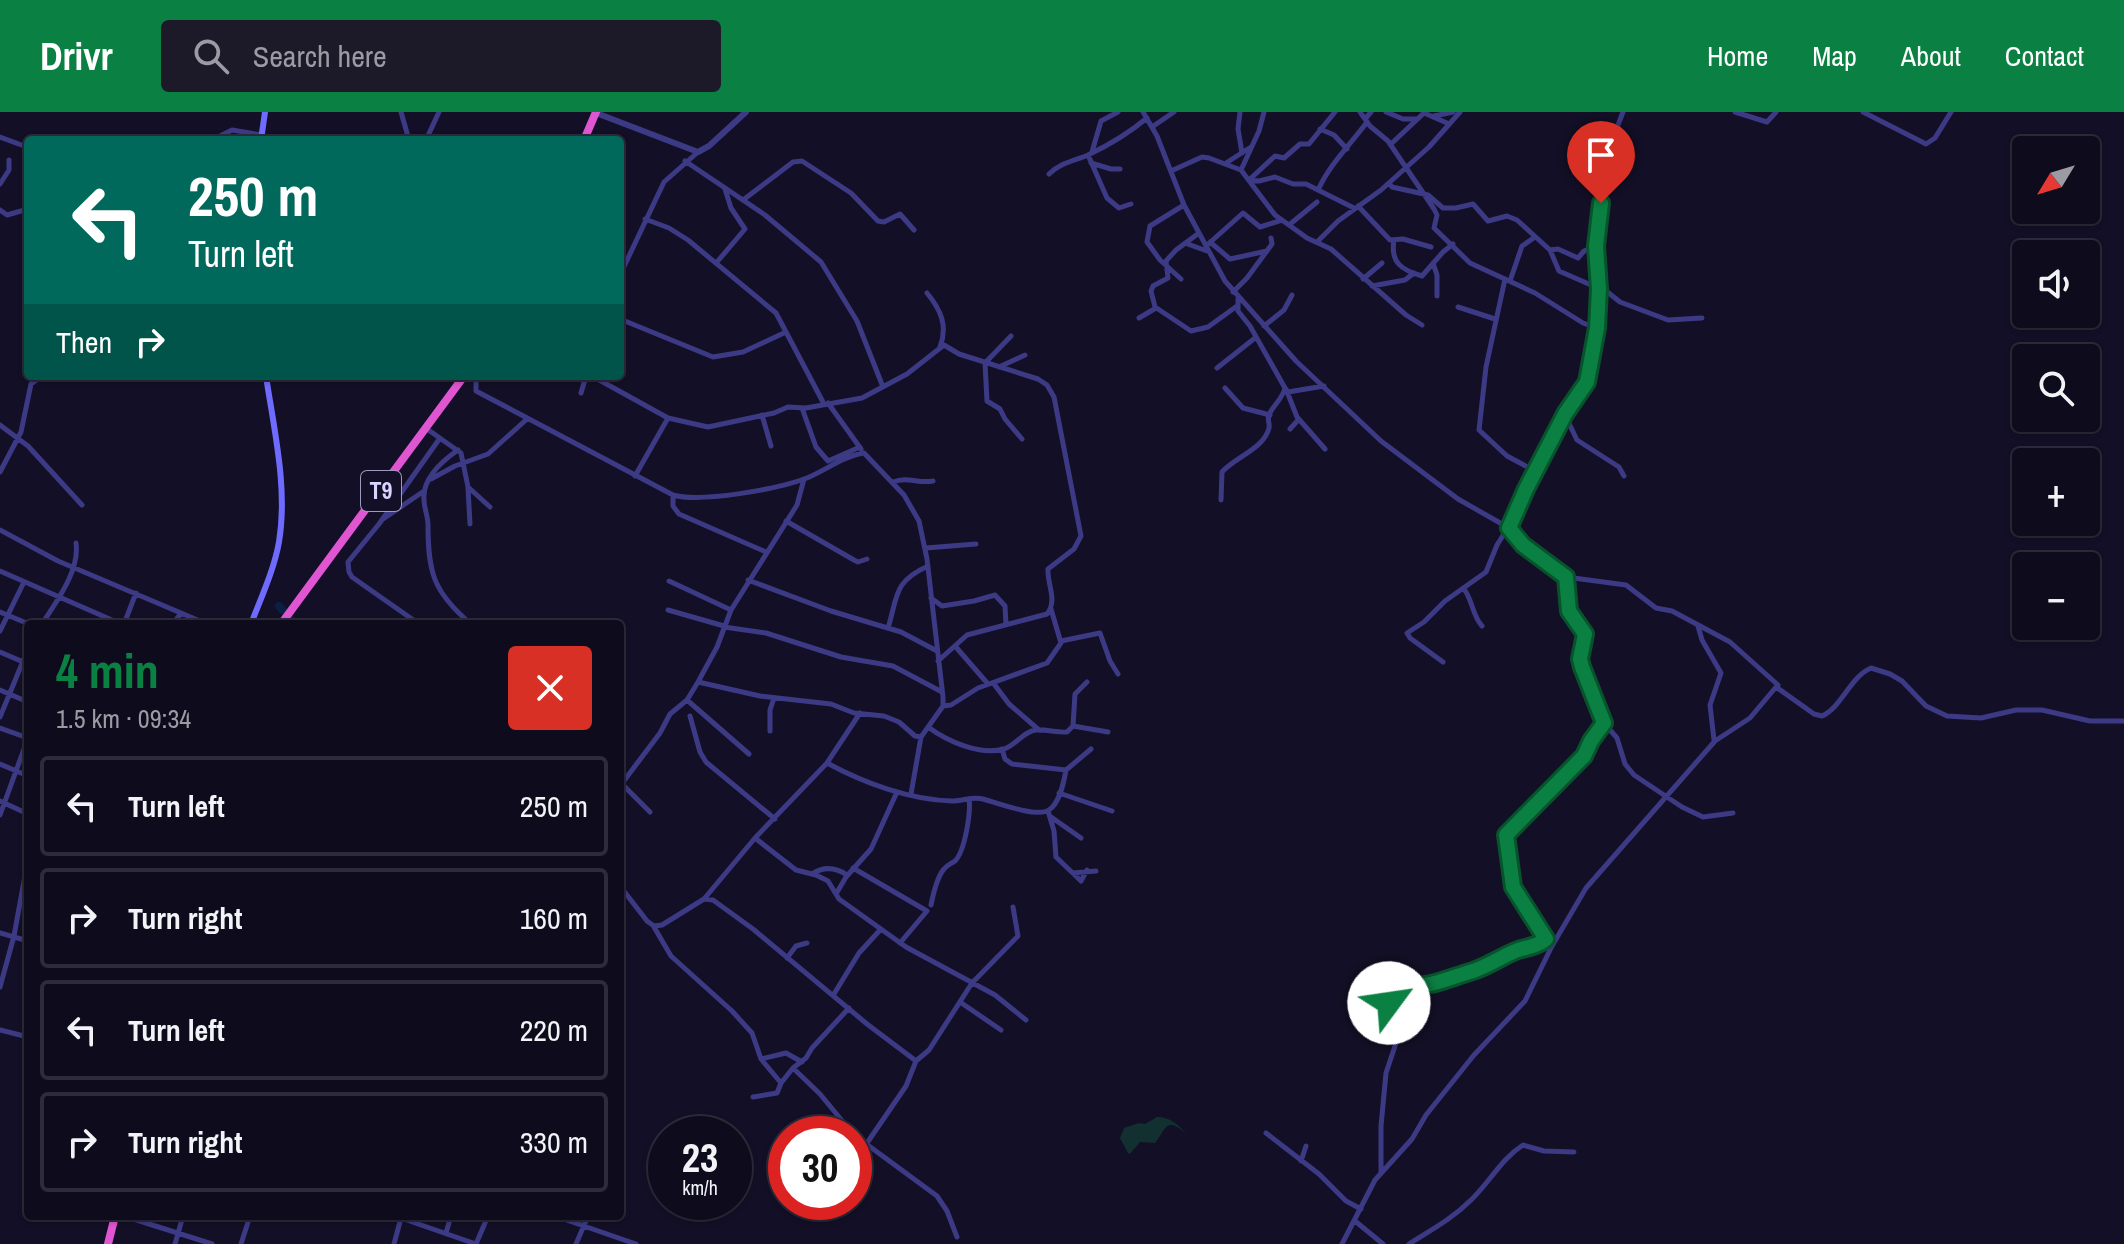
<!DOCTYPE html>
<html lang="en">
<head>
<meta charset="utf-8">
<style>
	body { margin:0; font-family:"Archivo Narrow",sans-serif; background:#1c1929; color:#f1f3f6; height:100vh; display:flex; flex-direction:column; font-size:30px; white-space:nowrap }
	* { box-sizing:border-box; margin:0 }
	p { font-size:26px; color:#9b9ba3 }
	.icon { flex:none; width:44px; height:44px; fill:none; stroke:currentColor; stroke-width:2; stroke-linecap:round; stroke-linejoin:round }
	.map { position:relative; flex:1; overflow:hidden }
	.drawer { position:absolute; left:24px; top:508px; width:600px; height:600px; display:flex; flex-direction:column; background:#0e0b1c; border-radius:8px; box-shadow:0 2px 6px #0004,0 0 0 2px #2e2b3b }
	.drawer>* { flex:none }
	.hud { position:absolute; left:24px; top:24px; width:600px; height:244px; border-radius:8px; box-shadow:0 2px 6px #0004,0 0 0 2px #2e2b3b; background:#00695c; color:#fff; overflow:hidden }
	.needle { width:52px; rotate:232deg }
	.buttons { position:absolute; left:2012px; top:24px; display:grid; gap:16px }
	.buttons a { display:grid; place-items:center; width:88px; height:88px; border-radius:8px; background:#0e0b1c; box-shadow:0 2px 6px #0004,0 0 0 2px #2e2b3b; font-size:40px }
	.speed { position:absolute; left:648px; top:1004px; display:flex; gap:16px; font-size:40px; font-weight:700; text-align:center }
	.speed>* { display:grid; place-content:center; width:104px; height:104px; border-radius:50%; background:#0e0b1c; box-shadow:0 2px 6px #0004,0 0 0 2px #2e2b3b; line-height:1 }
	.speed small { font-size:20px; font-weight:400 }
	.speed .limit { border:12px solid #d22; background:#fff; color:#111 }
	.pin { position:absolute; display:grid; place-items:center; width:68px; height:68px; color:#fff; margin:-82px -34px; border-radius:50% 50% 50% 0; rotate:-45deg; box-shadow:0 0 8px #0007 }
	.pin .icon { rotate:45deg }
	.me { position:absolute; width:88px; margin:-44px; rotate:59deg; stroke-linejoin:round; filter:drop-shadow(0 0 6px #0008) }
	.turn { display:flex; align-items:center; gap:28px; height:168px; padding:0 32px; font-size:36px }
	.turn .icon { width:104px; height:104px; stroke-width:2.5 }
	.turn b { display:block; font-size:56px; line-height:68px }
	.then { display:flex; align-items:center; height:76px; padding:0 32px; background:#0003; gap:16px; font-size:30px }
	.round { display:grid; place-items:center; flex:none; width:84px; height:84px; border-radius:8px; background:#1c1929 }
	.head { display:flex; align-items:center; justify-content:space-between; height:136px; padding:0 32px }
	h1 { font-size:48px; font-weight:700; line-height:60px; color:#0b8043 }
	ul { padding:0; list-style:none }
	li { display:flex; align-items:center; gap:24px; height:100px; margin:0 16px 12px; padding:0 16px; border:4px solid #2e2b3b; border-radius:8px }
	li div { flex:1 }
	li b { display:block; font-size:30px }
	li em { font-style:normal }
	header { display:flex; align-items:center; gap:48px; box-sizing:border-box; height:112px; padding:0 40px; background:#0b8043; color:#fff }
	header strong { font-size:38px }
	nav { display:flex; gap:44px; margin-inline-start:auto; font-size:28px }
	.search { width:560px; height:72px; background:#1c1929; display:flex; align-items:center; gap:20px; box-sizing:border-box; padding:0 28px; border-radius:8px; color:#9b9ba3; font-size:30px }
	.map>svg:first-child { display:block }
	.green { fill:#12302f }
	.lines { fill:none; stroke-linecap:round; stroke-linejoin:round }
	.river { stroke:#0a1f44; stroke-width:8 }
	.minor { stroke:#3d3a85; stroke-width:5 }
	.tertiary { stroke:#3d3a85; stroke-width:6 }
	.secondary { stroke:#6f6bff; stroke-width:6 }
	.trunk { stroke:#e055d1; stroke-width:8 }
	.route-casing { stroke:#07532c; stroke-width:20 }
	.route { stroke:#0b8043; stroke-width:14 }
	.labels { text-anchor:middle; stroke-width:8; stroke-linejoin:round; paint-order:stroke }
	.shield { fill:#130f26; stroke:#9e99be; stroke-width:2 }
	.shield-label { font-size:24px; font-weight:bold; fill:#d9d4ff }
</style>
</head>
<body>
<header>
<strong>Drivr</strong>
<div class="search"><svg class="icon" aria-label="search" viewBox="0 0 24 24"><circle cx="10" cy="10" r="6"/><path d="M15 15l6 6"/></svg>Search here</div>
<nav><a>Home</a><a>Map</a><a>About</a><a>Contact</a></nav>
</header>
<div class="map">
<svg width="2124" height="1132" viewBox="0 0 2124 1132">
	<rect width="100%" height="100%" fill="#130f26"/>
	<!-- green -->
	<path class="green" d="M1157,1005c12,0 22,7 29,17 -21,-20 -21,-2 -31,9l-15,-1 -10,12 -2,-1 -8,-15 4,-10 15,-5 6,1z"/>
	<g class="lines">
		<!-- river -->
		<path class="river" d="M279,494l16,18"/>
		<!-- minor -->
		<path class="minor" d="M401,0l8,28
			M1143,0l14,24 27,69 41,76 71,80 85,80 77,58 51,29 14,17 43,32 60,8 30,23 16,3 58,31 48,43
			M1240,0l-2,17 4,24
			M1360,0l10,14 18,15 46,68 3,6 -3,13 36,35 65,30 48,30 14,5
			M1386,0l17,7h14
			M1735,0l32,10 9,-10
			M1863,0l63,32 9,-6 16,-26
			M1424,1l23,10
			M1434,4l19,-4
			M1365,7l6,-7
			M1152,15l22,-15
			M1320,17l14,6 13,14
			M0,25l27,10
			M212,28l20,-10 30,5
			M426,28l13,-28
			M1391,32l34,-32
			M1092,40l9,-31 17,-9
			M1088,43l19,43 12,10 12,-4
			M685,49l80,54 56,47 36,59 26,66
			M1091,51l20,6h9
			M1226,51l25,-16
			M1241,58l18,-39 5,-19
			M1171,59l31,-14 7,1 32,12 34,45 32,23 24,11 75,66 16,10
			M1049,62c11,-11 25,-13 39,-19 21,-10 41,-22 59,-37
			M1249,68l26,-24 9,2 16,-14h9l26,-32
			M1249,68l10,1 16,-4 18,7h13l48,24
			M1389,71l3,4 36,8 15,13h13l17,-4 15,17 19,-5 10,4 33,30 9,21 39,17
			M0,72l9,-14v-10
			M1319,76c12,-25 31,-43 48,-66
			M743,88l50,-38 9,-1 49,32 27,28 6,1 16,-8 14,16
			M1358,94l32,34 13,-1 28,8
			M0,98l7,5 21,-6
			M645,107l24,9 19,12 88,73 48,91
			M1289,113l28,-23
			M1199,121l-23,17 -10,11 2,17 -15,8 -2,5 4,16 36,24 17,-4 29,-21
			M1394,128c-4,23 8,30 28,36l21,-24 10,-8
			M1210,130l20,17 37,-8
			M1317,130l21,-21 43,-31 48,-43 31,-35
			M1185,131l22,8
			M1206,134l37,-33 17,14 22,-7
			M1550,138l8,-1 20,9 6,-7 12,-5
			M717,150l28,-33 -14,-21 -6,-19
			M1433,151l4,12v21
			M620,163l44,-93 34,-30
			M1181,167l-21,-19 -13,-18 3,-16 34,-21
			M1363,167l19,-16
			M1505,167l-19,88 -7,63 28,26 28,15
			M1510,169l12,-35 13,-9
			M1372,174l33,-6 9,-7
			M1600,174l20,16 48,18 34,-2
			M1233,180l14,-14 25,-34 -1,-6
			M927,181c14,17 21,33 13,54
			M1458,195l37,12
			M1139,206l17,-10
			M620,207l93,38 30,-5 43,-20
			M1264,214l20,-16 8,-15
			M1011,224l-26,27 2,38 13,8 5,10 17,20
			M999,255l26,-12
			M1217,256l38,-30
			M476,264v15l197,104v11l6,8 87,38
			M592,264l76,42 40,9 66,-14 14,-6 18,1 56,-10 45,-24 37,-29 15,9 79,25 9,6 7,12 27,139 -7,13 -26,20c-1,16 10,31 -1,45l-80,21 -29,26
			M1225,276l18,20 27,7
			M1286,277l11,28 28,32
			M1288,280l36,-6
			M581,281l5,-17
			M828,291l33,46
			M802,296l14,39 12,14 32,-14
			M762,303l9,31
			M1565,303l12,25 42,27 5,9
			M0,313l28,21 54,59
			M427,317l34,24 7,34 22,20
			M1290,317l9,-10
			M458,338c-16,11 -36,28 -34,50 0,8 4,16 4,25 0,47 5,67 43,99
			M0,360l21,-40 10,-48 11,-8
			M635,364l33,-58
			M431,367l24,-13 33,-12 39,-35
			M893,370c15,-6 25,2 40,-1
			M468,376l2,36
			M673,383c28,8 105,-6 134,-17 19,-8 37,-22 57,-25l40,42 15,26 8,38 16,138v9l-22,31 -10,57
			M1221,388l1,-28c13,-15 42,-23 47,-44 1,-6 -2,-7 0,-13 4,-10 13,-15 16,-27l-35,-62 -12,-15v-12
			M383,407l41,-28
			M786,409l68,39 4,2 9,-3
			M0,418l58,31 123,52
			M926,436l50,-4
			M0,459l121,53
			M1566,466l3,33 16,23 -5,25 2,8 22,56 13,15 8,26 9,11 48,32 21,10 30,-4
			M748,468l83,31 70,21 36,19
			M669,469l62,29
			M1464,477c9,12 8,26 18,37
			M931,486l11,8 32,-5 21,-6 10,11 1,19
			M668,498l56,16
			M0,500l29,12
			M42,512c14,-22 38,-53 34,-81
			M124,512l12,-31
			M173,512l8,-11 26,11
			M419,512l-67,-47 -3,-5 -1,-10 31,-38 61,-86
			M1698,514l4,14 19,33 -11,32 4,35
			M724,515l42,6 75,24 52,9 49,26
			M888,516c10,-32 5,-46 40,-62
			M0,519l24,-49
			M1061,529l39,-8 10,28 8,13
			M955,534l33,38
			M0,540l28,12
			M1443,550l-33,-24 -3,-5 17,-11 21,-21 41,-29 11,-27 20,-32 16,-39 38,-70 16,-22 10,-54 2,-37 -3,-45 5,-43 1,-37 21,-54
			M698,570l62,14 71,8 23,9 30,3 15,6 16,14 6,1
			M994,572l15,20 30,26
			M0,578l28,12
			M687,588l62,54
			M943,594l8,-1 27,-17 69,-25 14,-20 -10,-34
			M690,604l10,36 6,10 69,57
			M0,605l28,-68
			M1073,614l35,6
			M928,615c19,14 52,29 76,22 12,-4 20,-18 32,-19 10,-1 21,3 31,2l6,-6 2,-32 12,-12
			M0,616l28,10
			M770,619v-21l4,-12
			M1002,637l3,10 7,5 54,6 25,-21
			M827,651c37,20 83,37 125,38 11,0 20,-5 31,-2 14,4 54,19 66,11 11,-7 15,-29 17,-40
			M0,652l28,12
			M622,672l28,28
			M620,674l40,-53 10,-19 17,-14 11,-18 19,-35 14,-37 66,-105 7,-26
			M1059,681l53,18
			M0,689l28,13
			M1048,699l6,20 2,26 25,24 6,-11
			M0,703l28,-77
			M1051,705l30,21
			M755,726l41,32 20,5 12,6 11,18 67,48 89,48 31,25
			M853,756l74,43 -27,32
			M1073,761l23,-2
			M812,762c12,-8 23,-7 35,1
			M620,774l27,35 7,5 8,-1 42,-26 9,1 40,29 114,95 49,37 13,-11 43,-67 46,-47 -5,-29
			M836,782l10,-17 25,-28 26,-57
			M704,787l51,-61 72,-75 33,-50
			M931,793c2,-10 6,-28 13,-36 3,-4 7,-5 11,-8 10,-10 16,-49 14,-62
			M654,815l17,29 61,55 20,22 9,26 20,24
			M0,821l28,8
			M1552,834l-39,-59 -7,-52 78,-79 7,-15 13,-18
			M787,846l9,-12 11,-3
			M0,875l14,-51 14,-77
			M834,882l25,-41 22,-24
			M960,890l41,28
			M0,918l28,7
			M761,947l25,-6 16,9
			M793,956l27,26 33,40
			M753,985l24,-4 4,-10 12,-15 13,-10 6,-10 37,-40
			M1266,1021l53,41 27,27 15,8
			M854,1023l83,61 10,15 10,26
			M867,1031l39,-57 10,-25
			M1301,1049l5,-15
			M1381,1060v-46l5,-53 13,-39v-13l-10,-21c18,-17 58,-23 82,-29 17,-4 31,-14 46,-20 11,-4 21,-5 29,-12
			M124,1104l88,28
			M555,1104l81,28
			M401,1106l75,26
			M1355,1109l28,23
			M446,1121l5,-17
			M175,1132l8,-28
			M241,1132l9,-28
			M394,1132l7,-26
			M476,1132l12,-28
			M576,1132l12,-28
			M1342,1132l33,-64 37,-41 14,-24 48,-60 51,-54 27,-55 34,-58 129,-147 35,-23 26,-31 38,27 8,2c20,-9 28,-39 49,-48l19,6 12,7 24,25 21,10 34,2 35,-8h26l48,11h34
			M1409,1132c22,-14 43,-25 62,-44 19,-18 30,-41 52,-55l21,6 30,1"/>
		<!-- tertiary -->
		<path class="tertiary" d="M596,1l102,39 11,-6 37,-34"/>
		<!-- secondary -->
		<path class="secondary" d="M261,28l4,-28
			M251,512c10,-26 23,-54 28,-82 9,-54 -5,-112 -13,-166"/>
		<!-- trunk -->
		<path class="trunk" d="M584,28l12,-28
			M281,512l183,-248
			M108,1132l7,-28"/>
	</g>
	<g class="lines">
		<defs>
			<path id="route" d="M1389,891c7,-16 26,-16 42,-19 13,-3 28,-9 42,-13 16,-5 29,-15 45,-21 10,-3 20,-4 28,-11l-33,-52 -7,-52 78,-79 7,-15 13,-18 -22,-56 -2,-8 5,-25 -16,-23 -3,-34 -43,-32 -14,-17 17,-39 39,-75 22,-32 10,-54 2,-39 -3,-43 5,-43"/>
		</defs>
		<!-- route casing -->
		<use href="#route" class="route-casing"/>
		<!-- route -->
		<use href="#route" class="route"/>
	</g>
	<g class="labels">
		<!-- shield labels -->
		<rect class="shield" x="361" y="359" width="40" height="40" rx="6"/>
		<g class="shield-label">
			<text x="381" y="387">T9</text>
		</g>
	</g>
</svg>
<div class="buttons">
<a><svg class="needle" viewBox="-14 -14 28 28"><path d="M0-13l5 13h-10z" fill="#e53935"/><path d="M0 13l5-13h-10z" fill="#9b9ba3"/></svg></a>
<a><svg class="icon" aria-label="sound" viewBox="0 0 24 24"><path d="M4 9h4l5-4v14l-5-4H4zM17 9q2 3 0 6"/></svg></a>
<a><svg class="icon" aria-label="search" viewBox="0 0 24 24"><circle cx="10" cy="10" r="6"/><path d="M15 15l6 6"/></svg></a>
<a>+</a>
<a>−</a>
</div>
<div class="speed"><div>23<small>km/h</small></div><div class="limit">30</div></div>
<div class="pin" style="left:1601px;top:91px;background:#d93025"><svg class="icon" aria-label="arrive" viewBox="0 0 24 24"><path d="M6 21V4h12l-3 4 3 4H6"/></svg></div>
<svg class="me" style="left:1389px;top:891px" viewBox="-20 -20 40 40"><circle r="19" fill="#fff"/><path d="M0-13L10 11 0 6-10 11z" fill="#0b8043"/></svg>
<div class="hud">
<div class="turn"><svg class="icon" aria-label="left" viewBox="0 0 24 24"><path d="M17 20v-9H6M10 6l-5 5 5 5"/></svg><div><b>250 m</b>Turn left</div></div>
<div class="then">Then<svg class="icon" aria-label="right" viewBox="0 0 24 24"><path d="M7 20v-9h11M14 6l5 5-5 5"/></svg></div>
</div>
<section class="drawer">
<div class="head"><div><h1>4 min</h1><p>1.5 km · 09:34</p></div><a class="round" style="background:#d93025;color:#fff"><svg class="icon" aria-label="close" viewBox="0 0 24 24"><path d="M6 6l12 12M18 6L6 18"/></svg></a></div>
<ul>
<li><svg class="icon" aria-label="left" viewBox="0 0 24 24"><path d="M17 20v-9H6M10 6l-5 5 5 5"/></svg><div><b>Turn left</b></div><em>250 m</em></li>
<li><svg class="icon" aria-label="right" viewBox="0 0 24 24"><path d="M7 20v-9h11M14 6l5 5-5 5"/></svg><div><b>Turn right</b></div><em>160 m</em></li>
<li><svg class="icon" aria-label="left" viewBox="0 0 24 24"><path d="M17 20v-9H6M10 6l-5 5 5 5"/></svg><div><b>Turn left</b></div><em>220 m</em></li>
<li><svg class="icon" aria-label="right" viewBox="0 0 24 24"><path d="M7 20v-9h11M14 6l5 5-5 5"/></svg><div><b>Turn right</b></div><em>330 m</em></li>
</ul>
</section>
</div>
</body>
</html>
